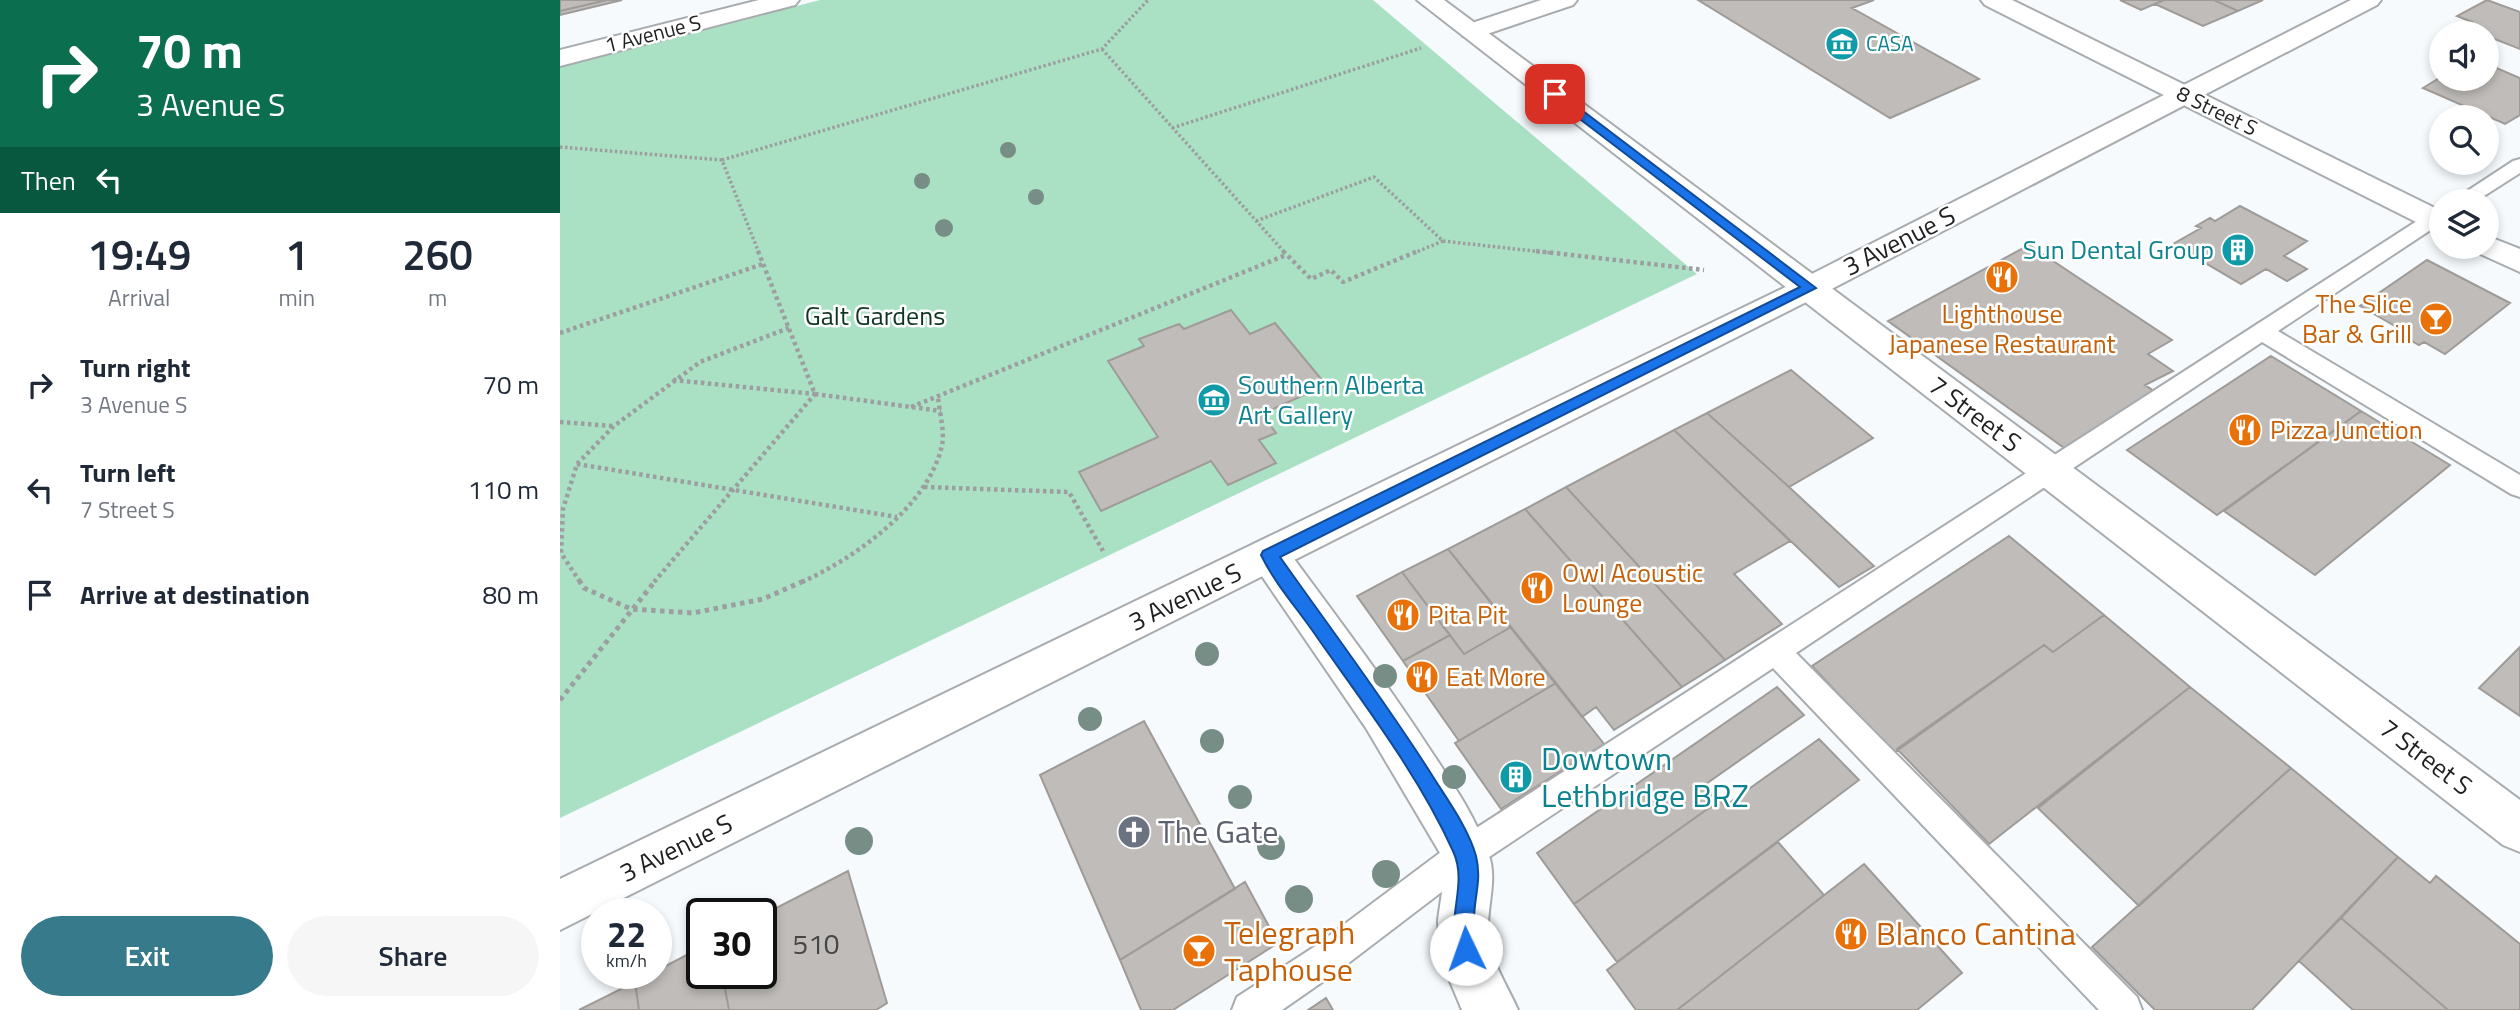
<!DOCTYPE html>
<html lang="en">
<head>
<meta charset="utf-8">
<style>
	body { margin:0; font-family:"Titillium Web",sans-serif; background:#f6f6f7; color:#1f2937; height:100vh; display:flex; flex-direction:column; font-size:26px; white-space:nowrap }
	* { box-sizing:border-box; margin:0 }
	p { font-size:23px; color:#747a83 }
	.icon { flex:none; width:38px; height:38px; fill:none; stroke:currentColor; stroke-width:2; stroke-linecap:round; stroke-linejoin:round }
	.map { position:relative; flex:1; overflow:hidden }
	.panel { display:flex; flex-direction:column; background:#fff; width:560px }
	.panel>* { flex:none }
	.hud { background:#0b6e4f; color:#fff; overflow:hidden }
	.controls { position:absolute; left:1869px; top:21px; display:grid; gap:14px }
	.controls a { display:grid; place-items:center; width:70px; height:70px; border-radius:50%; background:#fff; box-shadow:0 4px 10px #0003; font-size:35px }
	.speed { position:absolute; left:21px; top:898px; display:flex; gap:14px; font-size:35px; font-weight:700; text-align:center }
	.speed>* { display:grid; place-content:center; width:91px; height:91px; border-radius:50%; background:#fff; box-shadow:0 4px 10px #0003; line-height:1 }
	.speed small { font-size:18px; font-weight:400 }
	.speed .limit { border:4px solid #111; border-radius:10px; background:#fff; color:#111 }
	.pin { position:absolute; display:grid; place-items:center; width:60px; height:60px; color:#fff; margin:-30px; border-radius:14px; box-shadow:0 4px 10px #0006 }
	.me { position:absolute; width:77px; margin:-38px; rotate:357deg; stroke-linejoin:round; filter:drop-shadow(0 0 5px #0008) }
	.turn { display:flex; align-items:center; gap:24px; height:147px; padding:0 21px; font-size:32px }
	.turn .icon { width:91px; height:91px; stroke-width:2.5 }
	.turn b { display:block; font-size:49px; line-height:60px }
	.then { display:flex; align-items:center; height:66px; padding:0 21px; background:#0003; gap:14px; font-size:26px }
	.eta { display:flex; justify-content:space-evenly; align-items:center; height:119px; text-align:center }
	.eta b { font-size:42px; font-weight:600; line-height:49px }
	.action { display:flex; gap:14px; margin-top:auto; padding:14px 21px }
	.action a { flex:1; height:80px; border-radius:42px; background:#377a8b; color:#fff; font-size:28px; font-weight:600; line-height:80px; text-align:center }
	.action a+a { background:#f6f6f7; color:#1f2937 }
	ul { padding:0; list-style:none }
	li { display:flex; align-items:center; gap:21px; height:105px; padding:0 21px }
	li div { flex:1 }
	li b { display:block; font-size:26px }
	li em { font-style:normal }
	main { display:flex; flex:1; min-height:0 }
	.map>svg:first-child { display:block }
	.green { fill:#aae1c4 }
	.building { fill:#bfbcb9; stroke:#9e9b98; stroke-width:2 }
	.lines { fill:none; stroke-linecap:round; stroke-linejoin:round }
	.service-casing { stroke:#a9acaf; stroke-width:4 }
	.minor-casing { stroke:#a9acaf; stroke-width:4 }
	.tertiary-casing { stroke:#a9acaf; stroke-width:4 }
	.secondary-casing { stroke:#a9acaf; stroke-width:4 }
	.path-far2 { stroke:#9c9ea0; stroke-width:3.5; stroke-dasharray:2.5 2.5; stroke-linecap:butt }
	.path-far1 { stroke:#9c9ea0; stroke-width:4.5; stroke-dasharray:3.5 3.5; stroke-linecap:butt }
	.path { stroke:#9c9ea0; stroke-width:5; stroke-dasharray:4.5 4.5; stroke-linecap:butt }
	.service { fill:#fff; fill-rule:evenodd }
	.minor { fill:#fff; fill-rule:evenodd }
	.tertiary { fill:#fff; fill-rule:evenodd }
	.secondary { fill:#fff; fill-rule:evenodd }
	.tree { fill:#778e86 }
	.route { fill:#1a73e8; stroke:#114b97; stroke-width:2 }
	.labels { text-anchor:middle; stroke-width:5; stroke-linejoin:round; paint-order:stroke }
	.far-street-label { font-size:21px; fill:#1e1f20; stroke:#fff }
	.far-culture-label { font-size:21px; fill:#0d838f; stroke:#fff; text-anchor:start }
	.street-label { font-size:26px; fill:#1e1f20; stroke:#fff }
	.culture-label { font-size:26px; fill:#0d838f; stroke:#fff; text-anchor:end }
	.food-label { font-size:26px; fill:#c56008; stroke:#fff; text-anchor:start }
	.park-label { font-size:26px; fill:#0f3524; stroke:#fff }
	.near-number-label { font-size:28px; fill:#464646 }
	.near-culture-label { font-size:32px; fill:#0d838f; stroke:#fff; text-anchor:start }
	.near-worship-label { font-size:32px; fill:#5b616d; stroke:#fff; text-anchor:start }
	.near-food-label { font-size:32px; fill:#c56008; stroke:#fff; text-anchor:start }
</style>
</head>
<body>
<main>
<section class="panel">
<div class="hud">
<div class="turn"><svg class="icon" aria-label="right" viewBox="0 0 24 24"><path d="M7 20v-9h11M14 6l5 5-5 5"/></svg><div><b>70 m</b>3 Avenue S</div></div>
<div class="then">Then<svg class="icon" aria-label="left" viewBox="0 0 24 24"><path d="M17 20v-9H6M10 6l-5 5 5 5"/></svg></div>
</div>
<div class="eta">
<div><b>19:49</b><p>Arrival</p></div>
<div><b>1</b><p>min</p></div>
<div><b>260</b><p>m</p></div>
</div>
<ul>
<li><svg class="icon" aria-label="right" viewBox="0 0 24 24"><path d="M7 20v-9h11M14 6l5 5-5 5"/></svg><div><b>Turn right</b><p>3 Avenue S</p></div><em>70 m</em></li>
<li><svg class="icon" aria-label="left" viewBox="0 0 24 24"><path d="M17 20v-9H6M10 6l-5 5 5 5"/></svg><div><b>Turn left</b><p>7 Street S</p></div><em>110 m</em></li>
<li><svg class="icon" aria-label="arrive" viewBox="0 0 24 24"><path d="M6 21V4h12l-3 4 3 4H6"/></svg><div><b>Arrive at destination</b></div><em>80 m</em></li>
</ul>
<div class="action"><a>Exit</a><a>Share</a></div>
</section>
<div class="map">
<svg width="1960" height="1010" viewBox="0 0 1960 1010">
	<rect width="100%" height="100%" fill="#f6fafd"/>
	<!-- green -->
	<path class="green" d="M260,0h553l324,274 -1137,544v-751z"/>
	<!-- building -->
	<path class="building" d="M0,0h47l-47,11z
		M47,0h15l-62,15v-4z
		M1138,0h176l-22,8 127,71 -89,39z
		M1560,0h44l-23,10z
		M1604,0h50l24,11 -35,15 -48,-22z
		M1654,0h49l-25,11z
		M1927,0l33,12v37l-33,-13v-3l-23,-6 8,-5 -15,-6z
		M1927,64l33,14v37l-15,9 -82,-36 18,-11 46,2z
		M1680,206l67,35 -23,15 23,13 -20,12 -21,-12 -25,15 -68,-40 28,-16 -5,-2 14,-8 5,3z
		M1469,245l143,95 -24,14 25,17 -28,14 12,8 -90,57 -179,-129z
		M1867,260l83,43 -65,51 -21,-12 -5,3 -16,-9 4,-3 -47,-27z
		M671,310l19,24 25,-11 51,62 -64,29 14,19 -17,7 17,23 -48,22 -17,-24 -110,50 -22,-39 79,-35 -50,-76 36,-15 -5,-7 40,-15 5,5z
		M1711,356l90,55 -144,104 -90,-65z
		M1231,370l82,68 -84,49 -82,-74z
		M1801,411l89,54 -135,110 -91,-64z
		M1147,413l82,74 85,79 -35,21 -165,-157z
		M1114,430l116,111 -56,33 48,50 -57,36 -159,-173z
		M1006,487l159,173 -43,27 -157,-178z
		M965,509l157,178 -68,43 -18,-23 -14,10 -134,-168z
		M1449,536l95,79 -51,37 -9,-7 -150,108 -82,-87z
		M888,549l63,78 -47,27 -62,-82z
		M842,572l48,63 -47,26 -46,-65z
		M1544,615l86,72 -201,157 -92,-95 147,-104 9,7z
		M951,627l45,56 -97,58 -56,-80 47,-26 14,19z
		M1960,647v69l-41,-28z
		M996,683l48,61 -103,65 -46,-66z
		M1217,687l27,28 -98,69 14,16 -146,104 -37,-51z
		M1630,687l101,81 -152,138 -101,-98z
		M584,721l91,168 -115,71 -80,-185z
		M1259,739l40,41 -242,182 -43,-58 146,-104 5,6z
		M1731,768l107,89 -146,153h-97l-63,-63z
		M1218,842l46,53 -147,115h-41l-29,-40z
		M1838,857l32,26 6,-7 84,68v66h-72l-107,-92z
		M1304,864l98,109 -45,37h-240z
		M288,871l39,132 -11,7h-147l-7,-37h39v-57z
		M685,882l33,61 -105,67h-32l-21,-50z
		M1781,918l32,27 75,65h-95l-54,-49z
		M142,947v26h20l7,37h-90l-4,-28z
		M75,982l4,28h-60z
		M766,998l7,12h-25z"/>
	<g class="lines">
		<defs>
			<path id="service" d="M1960,159v14l-44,28h-24l61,-40z
				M1881,208v15l-163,108 242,144v22l-9,-3 -249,-152 -466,311 341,344 5,13h-43l-326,-342 -296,197 -139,106 -56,39h-50l5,-13 77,-50 139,-104 981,-633z"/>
			<path id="minor" d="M981,0h36l-4,5 -92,31 -9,2 -9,-2 -3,-5 3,-5z
				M1421,0h31l429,211v21l-11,-3 -445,-224z
				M1927,236l33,13v23l-44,-20 -3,-5h14z
				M709,539l14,5c50,68 102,136 148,207 22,33 44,65 57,102 10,25 -1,52 0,78 2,30 18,52 30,79h-56l-18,-43 -5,-24 -1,-23 6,-42 -4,-25 -74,-125 -111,-162 -6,-11 6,-11z"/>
			<path id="tertiary" d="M199,0h40l-4,5 -235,61v-16z
				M857,0h27l1076,800v52l-17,-7z"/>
			<path id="secondary" d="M1791,0h30l-4,5 -557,290 -1260,635v-51l1238,-598z"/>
		</defs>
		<!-- service casing -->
		<use href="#service" class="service-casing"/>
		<!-- minor casing -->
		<use href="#minor" class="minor-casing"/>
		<!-- tertiary casing -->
		<use href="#tertiary" class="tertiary-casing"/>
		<!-- secondary casing -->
		<use href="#secondary" class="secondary-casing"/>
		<!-- path-far2 -->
		<path class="path-far2" d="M542,49l183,204
			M612,128l249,-80
			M0,147l162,13
			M696,221l118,-44 69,64 -29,12
			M883,241l109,12
			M199,253l-37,-93 380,-111 46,-49"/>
		<!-- path-far1 -->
		<path class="path-far1" d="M198,251l57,143 126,17
			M723,251l28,28 20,-9 12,12 75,-31
			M976,251l168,19
			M0,333l203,-69
			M113,380l142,14
			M351,407l375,-152
			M0,422l53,4
			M17,464l320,53
			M364,487l145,5 34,59
			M20,582l-19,-29 2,-44 14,-45 37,-38 86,-64 89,-34
			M94,582l161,-188
			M242,582c53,-24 127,-76 140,-137 3,-14 -3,-34 -4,-49"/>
		<!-- path -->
		<path class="path" d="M19,580l5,8 47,21 62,4 70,-14 43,-19
			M0,700l96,-120"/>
		<!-- service -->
		<use href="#service" class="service"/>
		<!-- minor -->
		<use href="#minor" class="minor"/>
		<!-- tertiary -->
		<use href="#tertiary" class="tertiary"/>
		<!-- secondary -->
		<use href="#secondary" class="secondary"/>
	</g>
	<!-- trees -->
	<g class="tree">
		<circle cx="448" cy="150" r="8"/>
		<circle cx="362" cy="181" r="8"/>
		<circle cx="476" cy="197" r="8"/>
		<circle cx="384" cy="228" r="9"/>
		<circle cx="647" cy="654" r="12"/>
		<circle cx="825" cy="676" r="12"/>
		<circle cx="530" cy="719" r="12"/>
		<circle cx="652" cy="741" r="12"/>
		<circle cx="894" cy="777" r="12"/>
		<circle cx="680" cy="797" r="12"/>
		<circle cx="299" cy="841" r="14"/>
		<circle cx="711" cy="846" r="14"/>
		<circle cx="826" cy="874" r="14"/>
		<circle cx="739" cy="899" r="14"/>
	</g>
	<!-- route -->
	<path class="route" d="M991,92h7l258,196 -536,269c50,71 103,141 150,215 16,26 38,55 46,84 6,25 -2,40 -2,64 -1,13 5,24 -1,36l-7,3 -8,-3c-14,-34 11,-71 -5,-105 -36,-79 -91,-149 -141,-221 -17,-24 -38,-48 -51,-75l2,-4 537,-264 -249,-190z"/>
	<!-- icons -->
	<defs>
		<symbol id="museum-disc" viewBox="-11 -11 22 22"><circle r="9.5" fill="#0f9aa8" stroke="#fff"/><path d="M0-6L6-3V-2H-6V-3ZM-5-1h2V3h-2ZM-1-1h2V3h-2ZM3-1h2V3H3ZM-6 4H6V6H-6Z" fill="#fff"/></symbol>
		<symbol id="building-disc" viewBox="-11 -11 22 22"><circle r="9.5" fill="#0f9aa8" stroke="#fff"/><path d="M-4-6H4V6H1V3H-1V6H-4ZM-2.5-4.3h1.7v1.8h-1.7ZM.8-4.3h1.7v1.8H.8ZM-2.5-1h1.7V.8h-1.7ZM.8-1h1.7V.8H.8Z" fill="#fff"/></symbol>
		<symbol id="restaurant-disc" viewBox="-11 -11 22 22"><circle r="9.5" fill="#e8710a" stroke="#fff"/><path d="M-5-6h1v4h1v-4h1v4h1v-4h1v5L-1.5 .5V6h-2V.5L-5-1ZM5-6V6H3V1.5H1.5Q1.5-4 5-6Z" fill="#fff"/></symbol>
		<symbol id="bar-disc" viewBox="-11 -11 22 22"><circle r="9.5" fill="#e8710a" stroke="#fff"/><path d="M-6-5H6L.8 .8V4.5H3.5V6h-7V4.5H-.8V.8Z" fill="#fff"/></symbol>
		<symbol id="church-disc" viewBox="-11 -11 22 22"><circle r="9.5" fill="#6b7280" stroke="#fff"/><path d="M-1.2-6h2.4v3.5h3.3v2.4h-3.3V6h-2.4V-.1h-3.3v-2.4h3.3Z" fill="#fff"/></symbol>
	</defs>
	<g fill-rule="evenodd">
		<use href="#museum-disc" x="1263" y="25" width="38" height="38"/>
		<use href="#building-disc" x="1659" y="231" width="38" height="38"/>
		<use href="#restaurant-disc" x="1423" y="258" width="38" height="38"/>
		<use href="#bar-disc" x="1857" y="300" width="38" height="38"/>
		<use href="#museum-disc" x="635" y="381" width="38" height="38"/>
		<use href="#restaurant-disc" x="1666" y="411" width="38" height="38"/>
		<use href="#restaurant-disc" x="958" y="569" width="38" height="38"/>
		<use href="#restaurant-disc" x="824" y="596" width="38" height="38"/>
		<use href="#restaurant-disc" x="843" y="658" width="38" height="38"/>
		<use href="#building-disc" x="937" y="758" width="38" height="38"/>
		<use href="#church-disc" x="555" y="813" width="38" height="38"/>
		<use href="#restaurant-disc" x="1272" y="915" width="38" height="38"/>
		<use href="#bar-disc" x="620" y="932" width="38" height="38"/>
	</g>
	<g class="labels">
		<!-- far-street labels -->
		<g class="far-street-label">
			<text transform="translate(93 34) rotate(-14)" y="7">1 Avenue S</text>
			<text transform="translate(1657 111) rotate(26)" y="7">8 Street S</text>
		</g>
		<!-- far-culture labels -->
		<g class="far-culture-label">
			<text x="1306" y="51">CASA</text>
		</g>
		<!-- street labels -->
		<g class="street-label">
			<text transform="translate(1339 241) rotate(-27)" y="9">3 Avenue S</text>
			<text transform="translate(1415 414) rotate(37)" y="9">7 Street S</text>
			<text transform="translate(625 597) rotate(-26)" y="9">3 Avenue S</text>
			<text transform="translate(1866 757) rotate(37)" y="9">7 Street S</text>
			<text transform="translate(116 848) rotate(-26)" y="9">3 Avenue S</text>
		</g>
		<!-- culture labels -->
		<g class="culture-label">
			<text x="1654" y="259">Sun Dental Group</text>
			<text x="678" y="394" text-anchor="start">Southern Alberta<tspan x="678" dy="30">Art Gallery</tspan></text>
		</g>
		<!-- food labels -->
		<g class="food-label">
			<text x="1852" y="313" text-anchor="end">The Slice<tspan x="1852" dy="30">Bar &amp; Grill</tspan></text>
			<text x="1442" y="323" text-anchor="middle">Lighthouse<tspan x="1442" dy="30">Japanese Restaurant</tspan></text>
			<text x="1710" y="439">Pizza Junction</text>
			<text x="1002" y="582">Owl Acoustic<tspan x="1002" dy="30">Lounge</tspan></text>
			<text x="868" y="624">Pita Pit</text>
			<text x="886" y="686">Eat More</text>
		</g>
		<!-- park labels -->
		<g class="park-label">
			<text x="315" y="325">Galt Gardens</text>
		</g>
		<!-- near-number labels -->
		<g class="near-number-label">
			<text x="256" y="954">510</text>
		</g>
		<!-- near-culture labels -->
		<g class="near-culture-label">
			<text x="981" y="770">Dowtown<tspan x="981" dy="37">Lethbridge BRZ</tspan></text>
		</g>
		<!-- near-worship labels -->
		<g class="near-worship-label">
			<text x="598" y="843">The Gate</text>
		</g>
		<!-- near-food labels -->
		<g class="near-food-label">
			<text x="664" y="944">Telegraph<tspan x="664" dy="37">Taphouse</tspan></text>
			<text x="1316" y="945">Blanco Cantina</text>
		</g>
	</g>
</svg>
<div class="controls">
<a><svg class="icon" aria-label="sound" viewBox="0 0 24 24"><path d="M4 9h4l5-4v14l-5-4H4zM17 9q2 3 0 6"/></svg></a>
<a><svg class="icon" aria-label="search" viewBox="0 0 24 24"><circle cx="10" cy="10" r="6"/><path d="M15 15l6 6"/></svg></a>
<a><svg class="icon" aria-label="layers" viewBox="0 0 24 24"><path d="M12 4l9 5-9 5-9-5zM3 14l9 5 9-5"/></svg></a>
</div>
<div class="speed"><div>22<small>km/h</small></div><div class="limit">30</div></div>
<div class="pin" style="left:995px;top:94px;background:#d93025"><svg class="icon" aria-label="arrive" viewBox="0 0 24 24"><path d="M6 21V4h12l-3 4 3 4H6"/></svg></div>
<svg class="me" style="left:906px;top:949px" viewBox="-20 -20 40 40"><circle r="19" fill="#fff"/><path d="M0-13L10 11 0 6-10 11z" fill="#1a73e8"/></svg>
</div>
</main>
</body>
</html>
